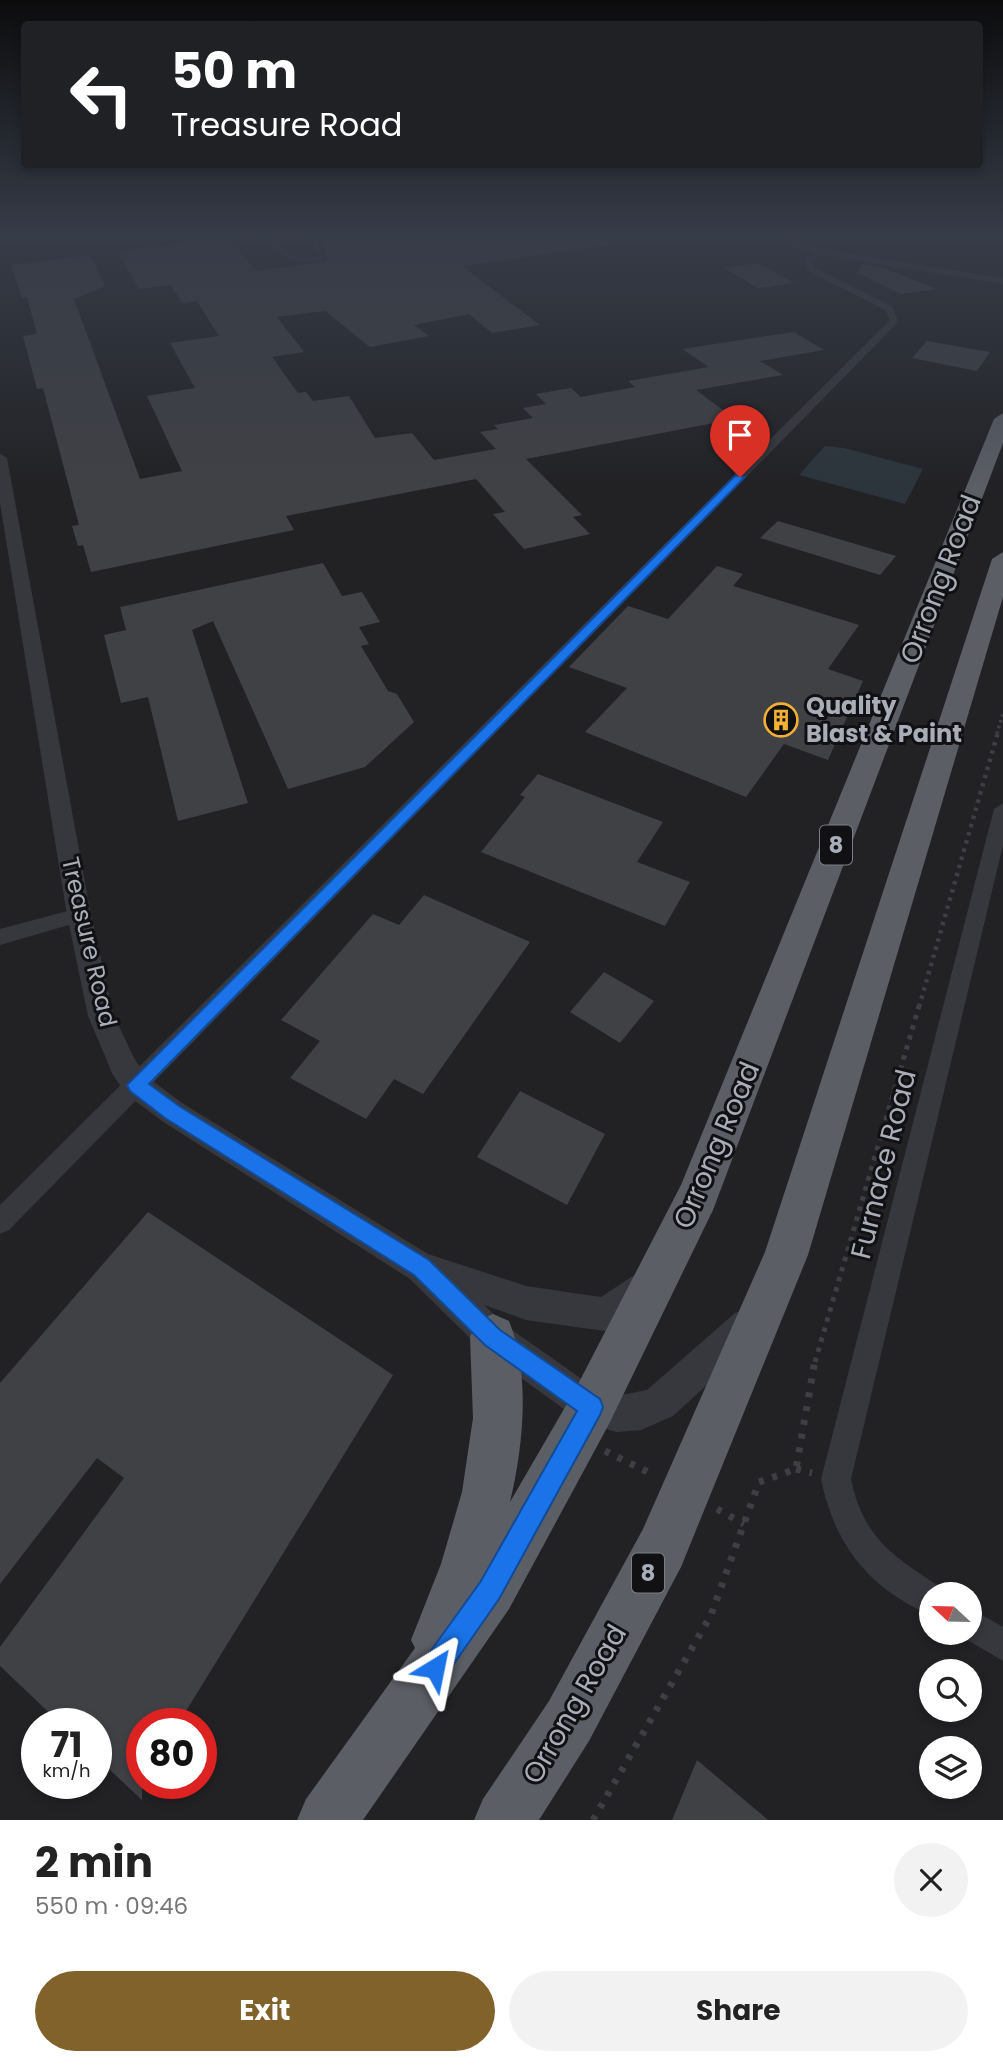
<!DOCTYPE html>
<html lang="en">
<head>
<meta charset="utf-8">
<style>
	body { margin:0; font-family:Poppins,sans-serif; background:#f2f2f2; color:#222; height:100vh; display:flex; flex-direction:column; font-size:26px; white-space:nowrap }
	* { box-sizing:border-box; margin:0 }
	p { font-size:23px; color:#767676 }
	.icon { flex:none; width:38px; height:38px; fill:none; stroke:currentColor; stroke-width:2; stroke-linecap:round; stroke-linejoin:round }
	.map { position:relative; height:1820px; overflow:hidden }
	.side { display:flex; flex-direction:column; background:#fff; flex:1 }
	.side>* { flex:none }
	.banner { position:absolute; left:21px; top:21px; width:962px; height:147px; border-radius:7px; box-shadow:0 4px 10px #0003; background:#202124; color:#fff; overflow:hidden }
	.needle { width:46px; rotate:292deg }
	.buttons { position:absolute; left:919px; top:1582px; display:grid; gap:14px }
	.buttons a { display:grid; place-items:center; width:63px; height:63px; border-radius:50%; background:#fff; box-shadow:0 4px 10px #0003; font-size:35px }
	.speed { position:absolute; left:21px; top:1708px; display:flex; gap:14px; font-size:35px; font-weight:700; text-align:center }
	.speed>* { display:grid; place-content:center; width:91px; height:91px; border-radius:50%; background:#fff; box-shadow:0 4px 10px #0003; line-height:1 }
	.speed small { font-size:18px; font-weight:400 }
	.speed .limit { border:10px solid #d22; background:#fff; color:#111 }
	.pin { position:absolute; display:grid; place-items:center; width:60px; height:60px; color:#fff; margin:-72px -30px; border-radius:50% 50% 50% 0; rotate:-45deg; box-shadow:0 0 7px #0007 }
	.pin .icon { rotate:45deg }
	.me { position:absolute; width:77px; margin:-38px; rotate:35deg; stroke-linejoin:round; filter:drop-shadow(0 0 5px #0008) }
	.turn { display:flex; align-items:center; gap:24px; height:147px; padding:0 35px; font-size:32px }
	.turn .icon { width:91px; height:91px; stroke-width:2.5 }
	.turn b { display:block; font-size:49px; line-height:60px }
	.round { display:grid; place-items:center; flex:none; width:74px; height:74px; border-radius:37px; background:#f2f2f2 }
	.overview { display:flex; align-items:center; justify-content:space-between; height:119px; padding:0 35px }
	h1 { font-size:42px; font-weight:700; line-height:52px }
	.cta { display:flex; gap:14px; margin-top:auto; padding:14px 35px }
	.cta a { flex:1; height:80px; border-radius:42px; background:#80622a; color:#fff; font-size:28px; font-weight:700; line-height:80px; text-align:center }
	.cta a+a { background:#f2f2f2; color:#222 }
	.map>svg:first-child { display:block }
	.built { fill:#222225; fill-rule:evenodd }
	.water { fill:#2c353c }
	.building { fill:#404145 }
	.lines { fill:none; stroke-linecap:round; stroke-linejoin:round }
	.path-far3 { stroke:#3d3f44; stroke-width:3.5; stroke-dasharray:2.5 3.5; stroke-linecap:butt }
	.path-far2 { stroke:#3d3f44; stroke-width:4.5; stroke-dasharray:3.5 5; stroke-linecap:butt }
	.path-far1 { stroke:#3d3f44; stroke-width:5; stroke-dasharray:4.5 6; stroke-linecap:butt }
	.path { stroke:#3d3f44; stroke-width:7; stroke-dasharray:5 9; stroke-linecap:butt }
	.service { stroke:#37383d; stroke-width:4.5 }
	.minor { fill:#37383d; fill-rule:evenodd }
	.tertiary { fill:#37383d; fill-rule:evenodd }
	.trunk { fill:#5b5e65; fill-rule:evenodd }
	.route { fill:#1a73e8; stroke:#114b97; stroke-width:2 }
	.labels { text-anchor:middle; stroke-width:6; stroke-linejoin:round; paint-order:stroke }
	.shield { fill:#111113; stroke:#7b7e86; stroke-width:2 }
	.shield-label { font-size:23px; font-weight:bold; fill:#a8adb8 }
	.poi-label { font-size:24px; font-weight:bold; fill:#a8adb8; stroke:#111113; text-anchor:start }
	.street-label { font-size:24px; fill:#a8adb8; stroke:#111113 }
	.near-street-label { font-size:28px; fill:#a8adb8; stroke:#111113 }
</style>
</head>
<body>
<div class="map">
<svg width="1003" height="1820" viewBox="0 0 1003 1820">
	<rect width="100%" height="100%" fill="#161618"/>
	<!-- built -->
	<path class="built" d="M0,233h1003v1587h-1003zM931,1594h39v39h-39zM931,1671h39v39h-39zM37,1724h59v59h-59zM142,1724h59v59h-59zM931,1748h39v39h-39z"/>
	<!-- water -->
	<path class="water" d="M825,446l19,2 79,21 -18,35 -106,-29z"/>
	<!-- building -->
	<path class="building" d="M184,233h40l32,38 69,-9 2,-5 -7,-17 6,-7h283l1,12 -148,21 78,59 -48,8 -23,-19 -55,11 15,11 -59,11 -45,-36 -48,6 27,35 -32,5 26,36 8,-1 7,9 36,-5 26,42 37,-5 22,27 62,-11 -16,-17 18,-3 -4,-4 39,-7 -10,-10 23,-4 -10,-10 35,-6 10,9 54,-10 -7,-6 81,-14 -27,-18 112,-17 30,18 -64,11 23,14 -87,15 39,29 -209,40 56,56 -9,2 17,17 -66,15 -31,-35 12,-2 -29,-33 -190,37 8,14 -203,42 -8,-27 -5,1 -6,-20 7,-1 -36,-137 -6,1 -14,-53 14,-2 -10,-37 -5,1 -11,-33 79,-10 15,31 -31,13 66,180 42,-8 -35,-75 48,-8 -25,-45 49,-7 -22,-35 -15,2 -11,-18 -32,4 -21,-38 73,-8z
		M758,263l36,20 -36,5 -34,-20z
		M862,264l19,3 56,22 -36,5 -43,-21z
		M927,341l63,11 -13,19 -65,-13z
		M778,521l118,35 -16,19 -120,-37z
		M323,563l19,33 20,-4 18,30 -21,5 10,17 -8,2 27,45 9,3 17,28 -49,45 -77,22 -75,-168 -21,9 56,173 -70,18 -30,-124 -27,6 -17,-68 22,-5 -6,-23z
		M717,566l26,8 -10,12 126,39 -31,44 35,12 -35,79 -44,-16 -38,53 -161,-65 42,-44 -58,-21 59,-61 40,13z
		M538,774l125,48 -26,40 53,20 -25,44 -184,-74 44,-55 -5,-2z
		M424,895l106,47 -107,152 -29,-15 -28,40 -76,-41 30,-37 -39,-21 92,-106 26,11z
		M604,972l50,29 -34,42 -50,-31z
		M520,1091l85,43 -38,71 -90,-48z
		M148,1212l245,163 -215,349h-36v76l-46,-43v-33h-35l-61,-58v-19l124,-169 -27,-20 -97,126v-201z
		M697,1760l71,60h-96z"/>
	<g class="lines">
		<!-- path-far3 -->
		<path class="path-far3" d="M997,734l6,-21"/>
		<!-- path-far2 -->
		<path class="path-far2" d="M919,1007l79,-275"/>
		<!-- path-far1 -->
		<path class="path-far1" d="M815,1362l104,-356"/>
		<!-- path -->
		<path class="path" d="M605,1451l49,24
			M796,1469l16,4
			M717,1509l27,15
			M593,1820l118,-205 48,-133 37,-13 19,-109"/>
		<!-- service -->
		<path class="service" d="M260,233c19,19 35,32 62,25l-8,-19 7,-6
			M271,244l43,-5"/>
		<!-- minor -->
		<path class="minor" d="M819,250l7,2 -14,8 3,8 77,38 6,16 -889,908 -9,4v-29l890,-885 -5,-10 -77,-39 -4,-12z
			M1003,803v42l-152,634c12,59 43,78 91,109l3,6h-14v21c-62,-26 -97,-71 -110,-136l173,-670z
			M79,908l7,2 3,5 -3,5 -86,25v-16z
			M970,1608l33,19v34l-44,-26 -1,-2h12z"/>
		<!-- tertiary -->
		<path class="tertiary" d="M743,233h16l63,16 181,29v6l-181,-29z
			M0,454l7,4 84,457 23,101 20,42 12,18 36,27 246,151 98,32 75,11 44,-29 12,4 4,12c-8,20 -36,38 -56,47l-79,-11 -42,-15 21,20 95,67 17,4 30,-6 88,-77 12,-5 12,5 5,12 -5,12 -86,79 -32,14 -24,2 -25,-7 -13,-5 -98,-71 -71,-70 -248,-158 -36,-27 -13,-19 -25,-59 -21,-101 -67,-412z"/>
		<!-- trunk -->
		<path class="trunk" d="M1003,413v30l-290,767 -104,214 -100,185 -146,211h-66l9,-21 109,-151 -4,-8 30,-76 21,-72 11,-74 -3,-81 7,-16 16,-7 16,7c22,53 14,127 1,181l65,-112 106,-205 313,-766z
			M1003,552v45l-195,658 -127,312 -92,174 -50,79h-65l9,-21 66,-98 94,-172 122,-277 227,-693z"/>
	</g>
	<!-- sky -->
	<linearGradient id="sky" x2="0" y2="1"><stop stop-color="#0c0c0d"/><stop offset="0.48" stop-color="#363c48"/><stop offset="1" stop-color="#363c48" stop-opacity="0"/></linearGradient>
	<rect width="1003" height="488" fill="url(#sky)"/>
	<!-- route -->
	<path class="route" d="M736,475l9,2 -596,607 30,22 250,154 71,70 100,69 3,8 -3,8 -101,184 -55,79 -9,4 -10,-4 -4,-10 4,-9 56,-78 96,-170 -92,-66 -71,-70 -249,-157 -35,-27 -3,-6z"/>
	<!-- icons -->
	<defs>
		<symbol id="building-ring" viewBox="-11 -11 22 22"><circle r="9.5" fill="#111113" stroke="#f2b134" stroke-width="1.5"/><path d="M-4-6H4V6H1V3H-1V6H-4ZM-2.5-4.3h1.7v1.8h-1.7ZM.8-4.3h1.7v1.8H.8ZM-2.5-1h1.7V.8h-1.7ZM.8-1h1.7V.8H.8Z" fill="#f2b134"/></symbol>
	</defs>
	<g fill-rule="evenodd">
		<use href="#building-ring" x="762" y="701" width="38" height="38"/>
	</g>
	<g class="labels">
		<!-- shield labels -->
		<g class="shield">
			<rect x="820" y="825.5" width="32" height="39" rx="5"/>
			<rect x="632" y="1553.5" width="32" height="39" rx="5"/>
		</g>
		<g class="shield-label">
			<text x="836" y="853">8</text>
			<text x="648" y="1581">8</text>
		</g>
		<!-- poi labels -->
		<g class="poi-label">
			<text x="806" y="714">Quality<tspan x="806" dy="28">Blast &amp; Paint</tspan></text>
		</g>
		<!-- street labels -->
		<g class="street-label">
			<text transform="translate(89 942) rotate(77)" y="8">Treasure Road</text>
		</g>
		<!-- near-street labels -->
		<g class="near-street-label">
			<text transform="translate(940 579) rotate(-69)" y="10">Orrong Road</text>
			<text transform="translate(716 1145) rotate(-67)" y="10">Orrong Road</text>
			<text transform="translate(883 1164) rotate(-76)" y="10">Furnace Road</text>
			<text transform="translate(574 1704) rotate(-60)" y="10">Orrong Road</text>
		</g>
	</g>
</svg>
<div class="buttons">
<a><svg class="needle" viewBox="-14 -14 28 28"><path d="M0-13l5 13h-10z" fill="#e53935"/><path d="M0 13l5-13h-10z" fill="#767676"/></svg></a>
<a><svg class="icon" aria-label="search" viewBox="0 0 24 24"><circle cx="10" cy="10" r="6"/><path d="M15 15l6 6"/></svg></a>
<a><svg class="icon" aria-label="layers" viewBox="0 0 24 24"><path d="M12 4l9 5-9 5-9-5zM3 14l9 5 9-5"/></svg></a>
</div>
<div class="speed"><div>71<small>km/h</small></div><div class="limit">80</div></div>
<div class="pin" style="left:740px;top:477px;background:#d93025"><svg class="icon" aria-label="arrive" viewBox="0 0 24 24"><path d="M6 21V4h12l-3 4 3 4H6"/></svg></div>
<svg class="me" style="left:435px;top:1668px" viewBox="-20 -20 40 40"><path d="M0-17L14 15 0 8-14 15z" fill="#1a73e8" stroke="#fff" stroke-width="4"/></svg>
<div class="banner">
<div class="turn"><svg class="icon" aria-label="left" viewBox="0 0 24 24"><path d="M17 20v-9H6M10 6l-5 5 5 5"/></svg><div><b>50 m</b>Treasure Road</div></div>
</div>
</div>
<section class="side">
<div class="overview"><div><h1>2 min</h1><p>550 m · 09:46</p></div><a class="round"><svg class="icon" aria-label="close" viewBox="0 0 24 24"><path d="M6 6l12 12M18 6L6 18"/></svg></a></div>
<div class="cta"><a>Exit</a><a>Share</a></div>
</section>
</body>
</html>
